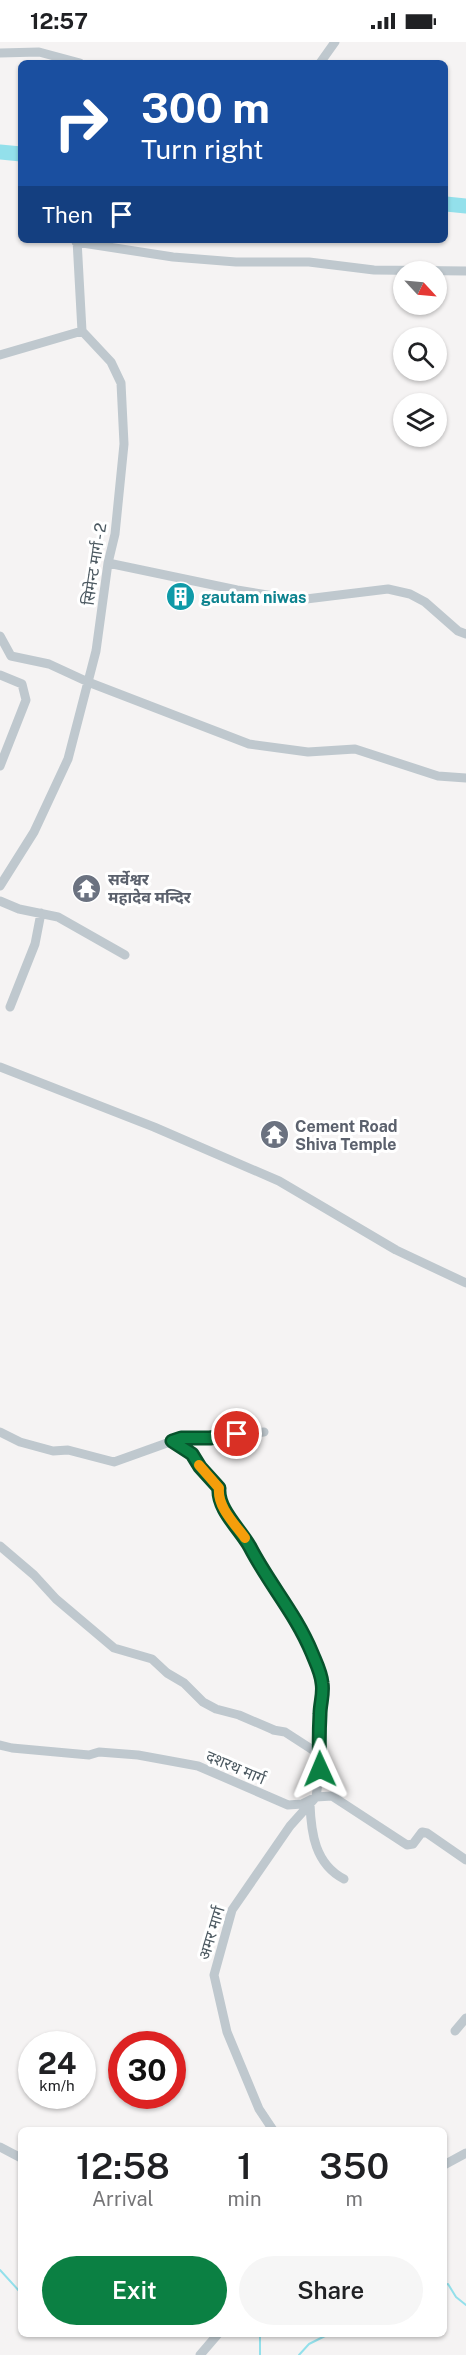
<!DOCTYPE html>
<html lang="en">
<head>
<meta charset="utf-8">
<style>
	body { margin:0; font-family:"Public Sans","Noto Sans Devanagari",sans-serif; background:#f6f6f6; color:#202124; height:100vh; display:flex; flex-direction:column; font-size:22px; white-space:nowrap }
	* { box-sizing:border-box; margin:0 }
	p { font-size:20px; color:#757577 }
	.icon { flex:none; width:33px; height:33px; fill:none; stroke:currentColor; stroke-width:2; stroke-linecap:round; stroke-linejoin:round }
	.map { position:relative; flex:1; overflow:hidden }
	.details { position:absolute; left:18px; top:2085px; width:429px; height:210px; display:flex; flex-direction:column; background:#fff; border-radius:9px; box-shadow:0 2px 4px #0004 }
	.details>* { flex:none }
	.top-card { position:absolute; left:18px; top:18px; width:430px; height:183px; border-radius:9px; box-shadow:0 2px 4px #0004; background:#1a4fa0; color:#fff; overflow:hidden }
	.needle { width:39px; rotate:116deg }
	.controls { position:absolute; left:393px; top:219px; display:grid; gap:12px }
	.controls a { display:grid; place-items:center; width:54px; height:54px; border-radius:50%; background:#fff; box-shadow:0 2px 4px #0004; font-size:30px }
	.speed { position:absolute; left:18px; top:1989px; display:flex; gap:12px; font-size:30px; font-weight:700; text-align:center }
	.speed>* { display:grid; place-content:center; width:78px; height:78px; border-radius:50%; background:#fff; box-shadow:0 2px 4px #0004; line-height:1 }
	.speed small { font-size:15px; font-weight:400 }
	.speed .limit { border:9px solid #d22; background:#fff; color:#111 }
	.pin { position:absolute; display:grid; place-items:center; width:51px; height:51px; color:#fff; margin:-26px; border:3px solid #fff; border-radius:50%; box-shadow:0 2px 6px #0007 }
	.me { position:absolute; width:66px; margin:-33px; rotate:359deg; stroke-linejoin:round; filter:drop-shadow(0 0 4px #0008) }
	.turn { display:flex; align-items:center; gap:21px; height:126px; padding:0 24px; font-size:27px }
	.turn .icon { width:78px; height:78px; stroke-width:2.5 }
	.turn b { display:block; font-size:42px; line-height:51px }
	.then { display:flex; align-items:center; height:57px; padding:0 24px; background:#0003; gap:12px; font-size:22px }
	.eta { display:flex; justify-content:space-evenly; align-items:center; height:102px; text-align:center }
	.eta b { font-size:36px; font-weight:600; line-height:42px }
	.primary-button { display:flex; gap:12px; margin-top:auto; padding:12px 24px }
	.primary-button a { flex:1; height:69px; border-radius:36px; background:#0b8043; color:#fff; font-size:24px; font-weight:600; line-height:69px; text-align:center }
	.primary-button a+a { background:#f6f6f6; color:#202124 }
	.status { display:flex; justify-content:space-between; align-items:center; height:42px; padding:0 30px; background:#fff; direction:ltr }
	.status svg { height:16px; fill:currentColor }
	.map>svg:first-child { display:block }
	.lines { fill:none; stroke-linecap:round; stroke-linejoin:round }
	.stream { stroke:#93e0eb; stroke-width:2 }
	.river { stroke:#93e0eb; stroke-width:15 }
	.building { fill:#cdd0d5 }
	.minor { stroke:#bfc8ce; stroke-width:9 }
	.route-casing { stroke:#07532c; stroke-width:15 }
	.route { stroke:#0b8043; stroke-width:10 }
	.slow { stroke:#f59e0b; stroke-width:10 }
	.labels { text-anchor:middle; stroke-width:6; stroke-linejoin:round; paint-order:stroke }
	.street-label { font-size:16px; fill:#4b5860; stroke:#fff }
	.culture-label { font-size:16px; font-weight:bold; fill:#0d838f; stroke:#fff; text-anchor:start }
	.worship-label { font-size:16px; font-weight:bold; fill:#5b616d; stroke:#fff; text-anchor:start }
</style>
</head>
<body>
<div class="status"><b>12:57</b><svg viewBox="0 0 49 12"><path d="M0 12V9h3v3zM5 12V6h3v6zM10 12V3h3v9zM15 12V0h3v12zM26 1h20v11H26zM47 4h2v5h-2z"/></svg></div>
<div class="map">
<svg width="466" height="2313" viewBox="0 0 466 2313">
	<rect width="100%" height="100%" fill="#f5f3f3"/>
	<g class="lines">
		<!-- stream -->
		<path class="stream" d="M0,2228l21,23
			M444,2243l4,-1 8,13 10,8
			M260,2292v21
			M299,2313l10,-11 20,-10"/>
		<!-- river -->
		<path class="river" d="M0,110l21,2
			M446,162l20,2"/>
	</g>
	<!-- building -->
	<path class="building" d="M175,544l13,2 -3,20 -13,-2z"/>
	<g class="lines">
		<!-- minor -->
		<path class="minor" d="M0,11l39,-1 41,11
			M320,21l15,-21
			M76,200l97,15 63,5h73l65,8 92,1
			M0,313l82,-24
			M108,521l129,27 61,10 90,-11 22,5 15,8 33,29 8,3
			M0,594l11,20 38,8 39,18 161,62 59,8 47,-3 83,27 28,2
			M0,633l22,9 4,16 -26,66
			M0,844l34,-54 34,-73 28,-108 12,-88 7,-29 9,-90 -3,-61 -10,-21 -29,-31 -5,-91
			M0,859l19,8 39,8 67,38
			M10,965l25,-63 6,-31
			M0,1025l154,60 125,54 117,69 70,33
			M0,1390l20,10 33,9 15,-1 46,12 67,-24h29l54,-6
			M172,1399l20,13 8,13 19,21v9l5,13 21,28 15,30 38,54 22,49 3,13 -3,28v57l-4,28 -26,29 -58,84 -18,65 13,57 32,77 14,21
			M0,1504l34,29 22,24 58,49 38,11 15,14 17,10 19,19 13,7 23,6 35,15
			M273,1688l12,2 34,22
			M0,1703l12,3 77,7 10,-3 39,3 60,11 90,39 14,-1 14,-7 16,-1 75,49 6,-1 9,-12 5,1 39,27
			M310,1762c1,29 5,60 34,75
			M455,1989l11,-13
			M0,2105l21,11
			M444,2123l22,-12
			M200,2313l18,-21"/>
	</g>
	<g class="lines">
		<defs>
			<path id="route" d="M237,1392l-27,4h-29l-9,3 20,13 8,13 19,21c-2,21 21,41 31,59 19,37 46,67 62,106 4,10 9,19 10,30 2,10 -2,21 -2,31 -1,19 -1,37 0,55"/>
		</defs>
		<!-- route casing -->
		<use href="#route" class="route-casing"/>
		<!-- route -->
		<use href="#route" class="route"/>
		<!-- slow -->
		<path class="slow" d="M199,1423l20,23c-2,19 16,36 26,50"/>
	</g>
	<!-- icons -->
	<defs>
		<symbol id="building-disc" viewBox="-11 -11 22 22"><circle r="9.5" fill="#0f9aa8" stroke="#fff"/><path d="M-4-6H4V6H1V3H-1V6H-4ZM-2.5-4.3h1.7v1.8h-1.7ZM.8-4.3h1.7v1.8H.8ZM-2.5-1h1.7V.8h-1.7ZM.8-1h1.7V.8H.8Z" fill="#fff"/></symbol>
		<symbol id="temple-disc" viewBox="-11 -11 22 22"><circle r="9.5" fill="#6b7280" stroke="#fff"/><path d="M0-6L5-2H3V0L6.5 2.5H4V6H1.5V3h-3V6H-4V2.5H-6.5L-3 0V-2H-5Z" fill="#fff"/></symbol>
	</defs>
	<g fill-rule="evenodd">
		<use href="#building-disc" x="164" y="538" width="33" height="33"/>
		<use href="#temple-disc" x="70" y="830" width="33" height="33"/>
		<use href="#temple-disc" x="258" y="1076" width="33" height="33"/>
	</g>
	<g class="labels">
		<!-- street labels -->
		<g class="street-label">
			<text transform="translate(94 522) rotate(-81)" y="6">सिमेन्ट मार्ग - 2</text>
			<text transform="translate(236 1725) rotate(23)" y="6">दशरथ मार्ग</text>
			<text transform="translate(211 1891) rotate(-73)" y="6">अमर मार्ग</text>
		</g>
		<!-- culture labels -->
		<g class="culture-label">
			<text x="201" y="561">gautam niwas</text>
		</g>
		<!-- worship labels -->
		<g class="worship-label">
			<text x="108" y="843">सर्वेश्वर<tspan x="108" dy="18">महादेव मन्दिर</tspan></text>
			<text x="295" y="1090">Cement Road<tspan x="295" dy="18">Shiva Temple</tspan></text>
		</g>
	</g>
</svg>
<div class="controls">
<a><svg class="needle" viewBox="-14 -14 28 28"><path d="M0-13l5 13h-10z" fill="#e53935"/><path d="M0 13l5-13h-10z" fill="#757577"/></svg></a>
<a><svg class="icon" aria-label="search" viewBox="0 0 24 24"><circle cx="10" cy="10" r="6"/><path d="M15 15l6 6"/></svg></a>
<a><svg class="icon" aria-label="layers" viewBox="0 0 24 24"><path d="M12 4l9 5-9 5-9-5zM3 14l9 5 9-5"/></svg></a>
</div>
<div class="speed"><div>24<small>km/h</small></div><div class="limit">30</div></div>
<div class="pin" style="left:237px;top:1392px;background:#d93025"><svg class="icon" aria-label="arrive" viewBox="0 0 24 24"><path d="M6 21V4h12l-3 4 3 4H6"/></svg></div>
<svg class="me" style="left:320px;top:1727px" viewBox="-20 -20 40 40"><path d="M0-17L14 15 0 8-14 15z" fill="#0b8043" stroke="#fff" stroke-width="4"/></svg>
<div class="top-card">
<div class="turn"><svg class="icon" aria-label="right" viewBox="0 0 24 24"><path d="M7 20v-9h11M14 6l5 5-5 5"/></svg><div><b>300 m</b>Turn right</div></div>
<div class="then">Then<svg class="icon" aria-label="arrive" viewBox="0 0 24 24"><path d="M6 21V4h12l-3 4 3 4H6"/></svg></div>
</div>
<section class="details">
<div class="eta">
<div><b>12:58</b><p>Arrival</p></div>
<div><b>1</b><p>min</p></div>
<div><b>350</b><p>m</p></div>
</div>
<div class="primary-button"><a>Exit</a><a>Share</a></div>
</section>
</div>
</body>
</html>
